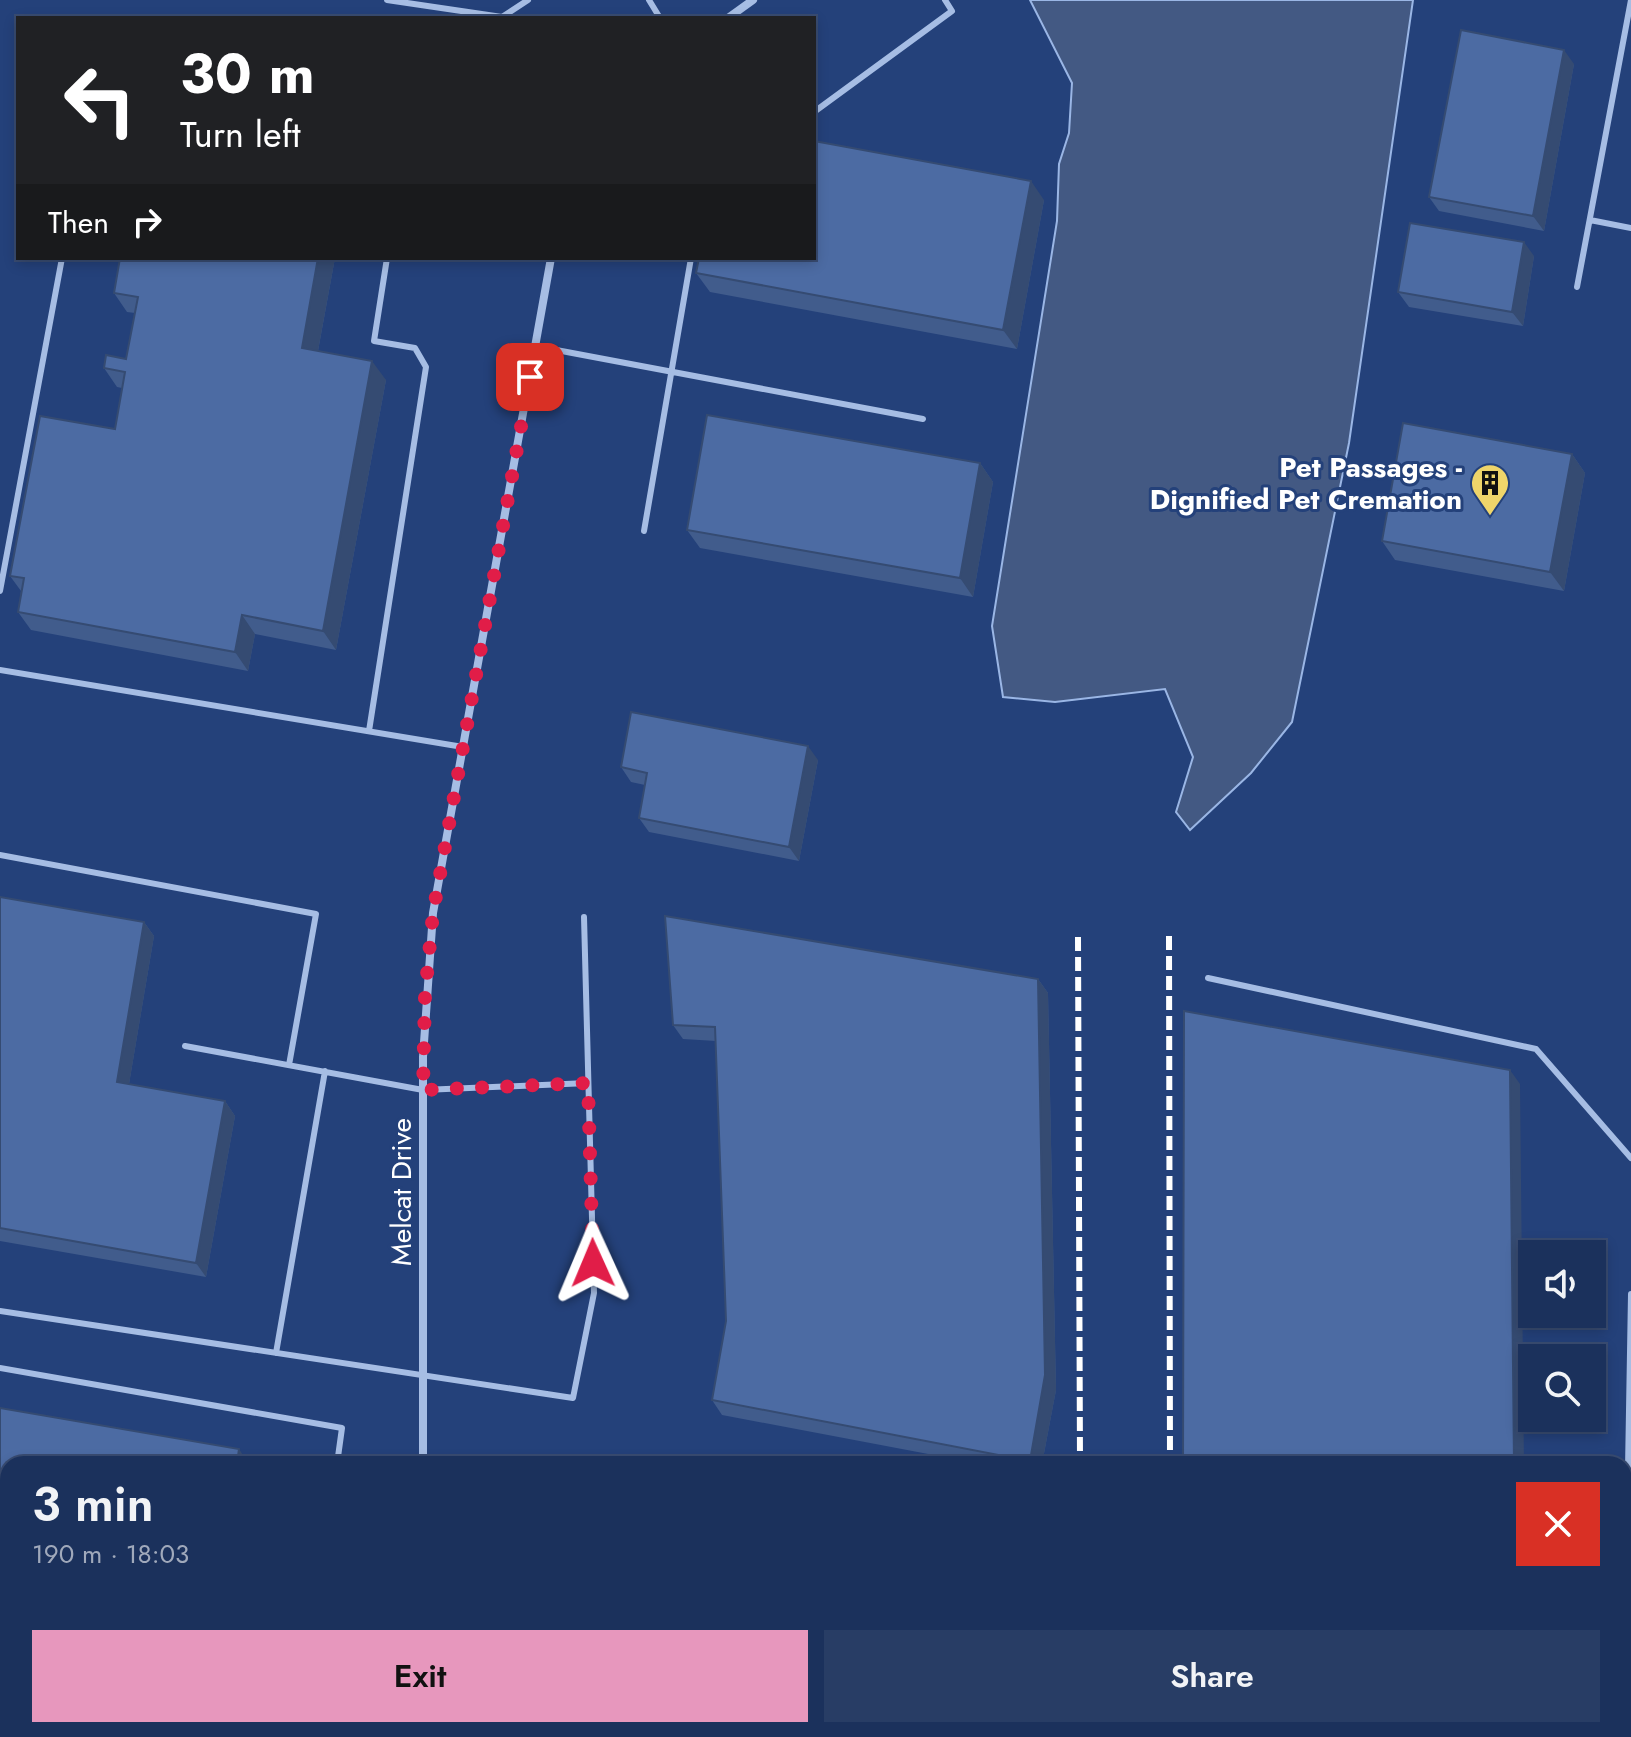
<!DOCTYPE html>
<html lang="en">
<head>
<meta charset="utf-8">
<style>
	body { margin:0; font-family:Jost,sans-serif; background:#283d65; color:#f1f3f6; height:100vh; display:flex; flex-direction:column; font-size:30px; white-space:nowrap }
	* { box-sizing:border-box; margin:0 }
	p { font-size:26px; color:#a0a9bb }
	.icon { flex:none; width:44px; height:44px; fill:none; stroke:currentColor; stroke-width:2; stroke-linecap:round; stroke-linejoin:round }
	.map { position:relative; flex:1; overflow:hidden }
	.panel { position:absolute; left:0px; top:1456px; width:1632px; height:282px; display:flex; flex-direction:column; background:#1b315c; border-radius:24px 24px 0 0; box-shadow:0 4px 12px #0003,0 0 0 2px #394c72 }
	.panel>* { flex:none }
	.banner { position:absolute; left:16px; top:16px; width:800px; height:244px; border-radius:0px; box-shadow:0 4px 12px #0003,0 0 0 2px #394c72; background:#202124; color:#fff; overflow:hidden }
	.fabs { position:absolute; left:1518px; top:1240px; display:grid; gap:16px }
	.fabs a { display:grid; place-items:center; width:88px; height:88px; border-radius:0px; background:#1b315c; box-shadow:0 4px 12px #0003,0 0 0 2px #394c72; font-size:40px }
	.pin { position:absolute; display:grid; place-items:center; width:68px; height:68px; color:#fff; margin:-34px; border-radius:16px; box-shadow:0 4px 12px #0006 }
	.me { position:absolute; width:88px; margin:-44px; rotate:359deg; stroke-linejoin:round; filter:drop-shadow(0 0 6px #0008) }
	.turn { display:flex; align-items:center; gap:28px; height:168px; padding:0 32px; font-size:36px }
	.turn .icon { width:104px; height:104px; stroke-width:2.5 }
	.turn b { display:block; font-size:56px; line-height:68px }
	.then { display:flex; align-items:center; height:76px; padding:0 32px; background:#0003; gap:16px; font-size:30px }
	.round { display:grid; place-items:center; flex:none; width:84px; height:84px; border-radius:0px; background:#283d65 }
	.overview { display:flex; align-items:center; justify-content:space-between; height:136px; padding:0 32px }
	h1 { font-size:48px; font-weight:600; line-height:60px }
	.action { display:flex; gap:16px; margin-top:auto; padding:16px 32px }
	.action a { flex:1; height:92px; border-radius:0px; background:#e797bd; color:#111; font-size:32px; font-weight:600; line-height:92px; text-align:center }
	.action a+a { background:#283d65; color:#f1f3f6 }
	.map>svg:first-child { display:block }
	.water { fill:#435983; stroke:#9ab6e5; stroke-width:2 }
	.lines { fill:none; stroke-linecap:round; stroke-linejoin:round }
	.lane { stroke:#a6bde4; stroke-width:6 }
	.street { stroke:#a6bde4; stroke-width:8 }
	.rail { stroke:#fff; stroke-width:6; stroke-dasharray:14 6; stroke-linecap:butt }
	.wall { fill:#415c8c }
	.shaded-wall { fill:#354b72 }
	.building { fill:#4c6ba3; stroke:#354b72; stroke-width:2 }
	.route { stroke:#e11d48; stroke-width:14; stroke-dasharray:0 25.2 }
	.labels { text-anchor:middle; stroke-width:6; stroke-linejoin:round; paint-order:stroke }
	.poi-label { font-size:28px; font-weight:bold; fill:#fff; stroke:#24417a; text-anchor:end }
	.street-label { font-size:28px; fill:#fff; stroke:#24417a }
</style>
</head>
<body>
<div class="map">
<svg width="1631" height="1737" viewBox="0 0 1631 1737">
	<rect width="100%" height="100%" fill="#24417a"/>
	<!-- water -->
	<path class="water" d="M1030,0h383l-64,443 -57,279 -41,51 -61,57 -14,-18 17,-55 -28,-68 -110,13 -52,-5 -11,-71 65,-405 2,-57 10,-31 3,-50z"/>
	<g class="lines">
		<!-- lane -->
		<path class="lane" d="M387,0l115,17 26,-17
			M649,0l11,18
			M814,112l138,-101 -7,-11
			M1590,220l41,8
			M1577,287l54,-287
			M535,346l388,73
			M644,531l47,-273
			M0,591l62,-333
			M0,670l463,77
			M369,731l57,-364 -11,-19 -41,-7 13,-83
			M0,855l316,59 -27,151
			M1208,978l328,71 95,109
			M185,1046l238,44 165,-7
			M0,1311l573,87 21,-105 -10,-376
			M276,1353l49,-282
			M0,1368l342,60 -5,36
			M1624,1703l7,-409
			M291,1737l1,-7
			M1618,1737l1,-7"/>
		<!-- street -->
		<path class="street" d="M728,18l25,-18
			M423,1464v-407l10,-144 118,-655
			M408,1737l1,-7"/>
		<!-- rail -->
		<path class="rail" d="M1169,936l1,528
			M1078,937l2,527
			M1036,1737l1,-7
			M1146,1737l1,-7"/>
	</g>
	<!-- wall -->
	<path class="wall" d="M1574,64l-30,167 -105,-20 -10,-14z
		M1044,200l-27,149 -307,-57 -14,-19z
		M1534,256l-11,70 -114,-19 -11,-15z
		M120,258h215l-17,93 68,29 -50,270 -81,-16 -7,37 -217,-41 -13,-18 3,-21 -11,-15 105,-147 7,-41 -5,-1 -13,-19 22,-9 9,-46 -8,-1 -13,-19z
		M1572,454l13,19 -21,118 -169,-31 -13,-19z
		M980,463l13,19 -20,115 -273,-49 -13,-18z
		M818,760l-19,101 -150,-29 -10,-14 6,-33 -14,-3 -10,-15z
		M0,897l144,25 10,14 -25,148 96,17 10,15 -29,161 -206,-36z
		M1038,979l10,14 8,397 -14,74h-61l-259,-49 -10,-15 14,-79 -10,-280 -33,-2 -10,-14z"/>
	<!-- shaded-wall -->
	<path class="shaded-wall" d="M1564,50l10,14 -30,167 -11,-15z
		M1031,181l13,19 -27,149 -14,-19z
		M1524,242l10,14 -11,70 -11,-14z
		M318,258h17l-20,109 -13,-19z
		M372,361l14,19 -50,270 -13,-19z
		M1572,454l13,19 -21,118 -14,-19z
		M980,463l13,19 -20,115 -13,-19z
		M242,615l13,19 -7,37 -13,-19z
		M808,746l10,14 -19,101 -10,-14z
		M144,922l10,14 -27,160 -10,-14z
		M1038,979l10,14 8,397 -14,74h-9l-3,-3z
		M1510,1070l10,14 4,380h-10z
		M225,1101l10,15 -29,161 -10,-14z
		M239,1449l10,15h-12z
		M190,1730h12l-1,7h-12z
		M1502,1730h12l-1,7h-13z"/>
	<!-- building -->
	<path class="building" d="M1461,30l103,20 -31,166 -104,-19z
		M814,141l217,40 -28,149 -307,-57 3,-15h115z
		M1410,223l114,19 -12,70 -114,-20z
		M120,258h198l-16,90 70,13 -49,270 -81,-16 -7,37 -217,-40 6,-34 -14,-2 30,-160 75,13 10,-57 -21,-4 2,-13 20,4 12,-62 -24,-4z
		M707,415l273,48 -20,115 -273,-48z
		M1403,423l169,31 -22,118 -168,-31z
		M631,712l177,34 -19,101 -150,-29 8,-45 -26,-6z
		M0,897l144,25 -27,160 108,19 -29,162 -196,-35z
		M665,916l373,63 7,396 -15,86 -318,-61 14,-79 -11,-294 -42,-2z
		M1184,1011l326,59 4,394h-331z
		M0,1408l239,41 -2,15h-229v266h182l-1,7h-189z
		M1156,1730h346l-2,7h-345z"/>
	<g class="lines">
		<!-- route -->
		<path class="route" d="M530,377l-97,536 -8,82 -2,95 165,-7 5,180"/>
	</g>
	<!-- icons -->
	<defs>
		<symbol id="building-pin" viewBox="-11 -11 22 30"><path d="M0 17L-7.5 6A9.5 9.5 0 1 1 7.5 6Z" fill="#efd56a" stroke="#24417a"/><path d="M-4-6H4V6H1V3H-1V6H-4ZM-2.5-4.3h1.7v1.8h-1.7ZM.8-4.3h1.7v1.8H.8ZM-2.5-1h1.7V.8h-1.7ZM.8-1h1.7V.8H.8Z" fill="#111"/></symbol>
	</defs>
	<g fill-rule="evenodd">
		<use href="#building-pin" x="1468" y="461" width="44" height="60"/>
	</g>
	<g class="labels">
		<!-- poi labels -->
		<g class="poi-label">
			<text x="1462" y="477">Pet Passages -<tspan x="1462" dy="32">Dignified Pet Cremation</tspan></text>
		</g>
		<!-- street labels -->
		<g class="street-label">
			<text transform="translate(401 1192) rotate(-90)" y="10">Melcat Drive</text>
		</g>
	</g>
</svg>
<div class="fabs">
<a><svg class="icon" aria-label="sound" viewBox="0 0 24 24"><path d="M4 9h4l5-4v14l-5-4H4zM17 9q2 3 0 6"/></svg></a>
<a><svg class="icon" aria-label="search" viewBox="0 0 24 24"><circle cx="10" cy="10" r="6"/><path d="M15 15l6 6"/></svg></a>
</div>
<div class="pin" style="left:530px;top:377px;background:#d93025"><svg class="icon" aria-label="arrive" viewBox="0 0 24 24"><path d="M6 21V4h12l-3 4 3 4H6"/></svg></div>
<svg class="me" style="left:593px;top:1263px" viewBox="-20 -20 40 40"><path d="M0-17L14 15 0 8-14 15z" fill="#e11d48" stroke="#fff" stroke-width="4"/></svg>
<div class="banner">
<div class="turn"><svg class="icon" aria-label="left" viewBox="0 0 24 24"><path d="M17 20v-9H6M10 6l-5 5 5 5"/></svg><div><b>30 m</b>Turn left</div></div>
<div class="then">Then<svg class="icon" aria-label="right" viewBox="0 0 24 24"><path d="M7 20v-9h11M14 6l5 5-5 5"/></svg></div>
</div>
<section class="panel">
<div class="overview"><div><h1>3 min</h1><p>190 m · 18:03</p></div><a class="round" style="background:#d93025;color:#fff"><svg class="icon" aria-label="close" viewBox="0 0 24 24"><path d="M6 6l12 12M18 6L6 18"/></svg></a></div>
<div class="action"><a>Exit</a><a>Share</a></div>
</section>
</div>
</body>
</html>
